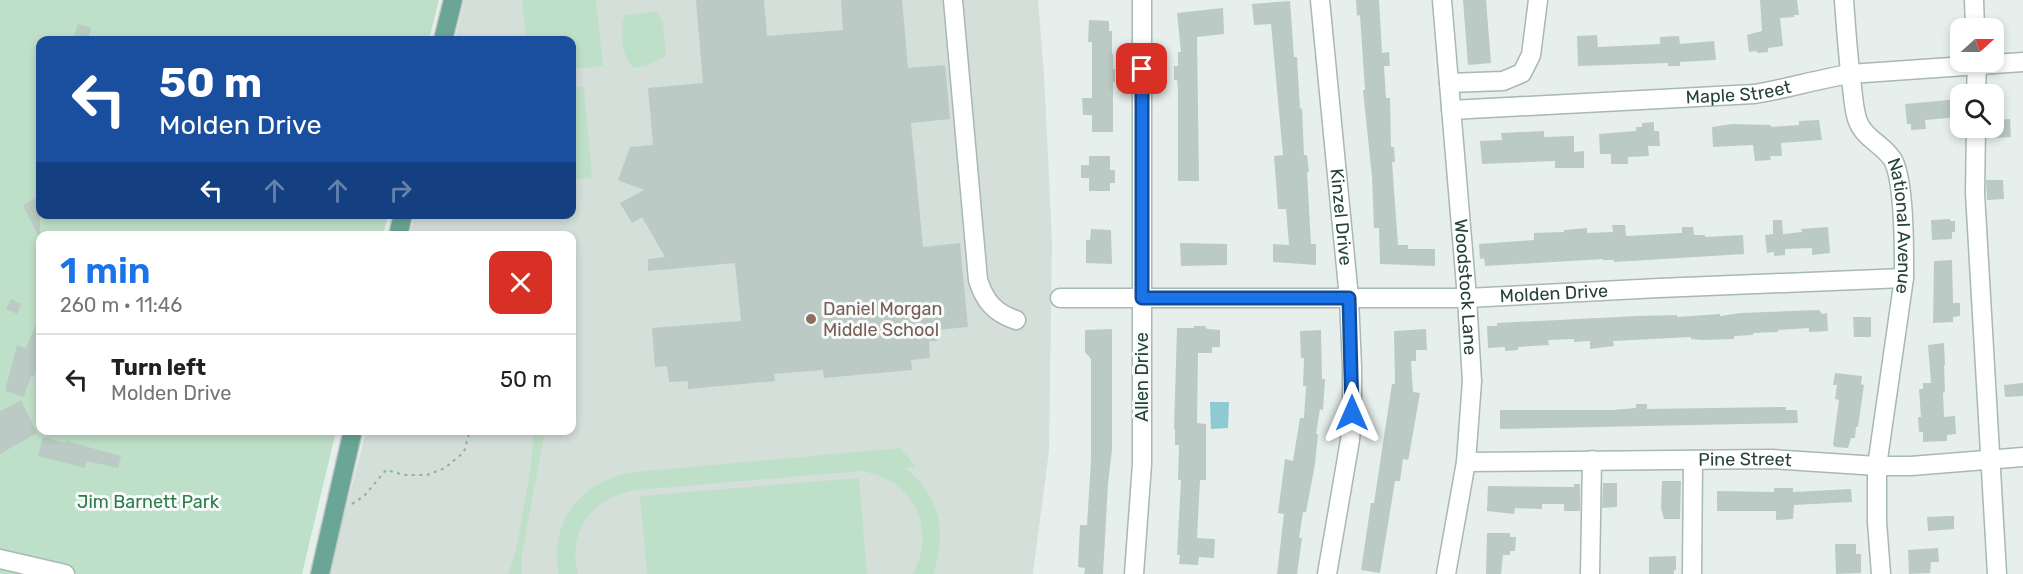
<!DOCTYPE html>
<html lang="en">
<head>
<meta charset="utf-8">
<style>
	body { margin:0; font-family:Rubik,sans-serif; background:#f2f2f2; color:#202124; height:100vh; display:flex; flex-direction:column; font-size:22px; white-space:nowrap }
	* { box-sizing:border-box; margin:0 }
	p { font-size:20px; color:#757577 }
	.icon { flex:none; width:33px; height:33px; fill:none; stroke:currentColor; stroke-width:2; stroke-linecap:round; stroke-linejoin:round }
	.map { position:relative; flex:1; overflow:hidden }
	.side { position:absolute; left:36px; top:231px; width:540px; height:204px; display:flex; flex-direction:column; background:#fff; border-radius:12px; box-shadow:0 3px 9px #0003 }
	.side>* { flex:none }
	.hud { position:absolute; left:36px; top:36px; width:540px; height:183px; border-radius:12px; box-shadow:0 3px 9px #0003; background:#1a4fa0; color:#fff; overflow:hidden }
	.needle { width:39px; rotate:69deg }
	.fabs { position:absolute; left:1950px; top:18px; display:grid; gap:12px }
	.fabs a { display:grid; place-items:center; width:54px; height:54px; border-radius:12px; background:#fff; box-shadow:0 3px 9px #0003; font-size:30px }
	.pin { position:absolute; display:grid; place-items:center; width:51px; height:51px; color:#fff; margin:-26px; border-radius:12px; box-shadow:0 3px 9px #0006 }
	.me { position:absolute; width:66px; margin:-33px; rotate:0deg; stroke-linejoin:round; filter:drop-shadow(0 0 4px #0008) }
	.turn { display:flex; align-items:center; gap:21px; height:126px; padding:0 24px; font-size:27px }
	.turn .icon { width:78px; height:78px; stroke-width:2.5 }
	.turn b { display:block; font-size:42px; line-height:51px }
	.lanes { display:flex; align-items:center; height:57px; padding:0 24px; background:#0003; justify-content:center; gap:30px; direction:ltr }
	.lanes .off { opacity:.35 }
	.round { display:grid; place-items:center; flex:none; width:63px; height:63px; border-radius:12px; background:#f2f2f2 }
	.overview { display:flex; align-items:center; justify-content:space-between; height:102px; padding:0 24px }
	h1 { font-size:36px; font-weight:600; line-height:45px; color:#1a73e8 }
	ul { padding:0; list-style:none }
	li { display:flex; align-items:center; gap:18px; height:90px; padding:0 24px; border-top:2px solid #e0e0e0 }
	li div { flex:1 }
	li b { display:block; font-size:22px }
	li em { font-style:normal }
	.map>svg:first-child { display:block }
	.built { fill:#d4dfda }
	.green { fill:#bfe0c8 }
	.water { fill:#8ec9d4 }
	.building { fill:#bbcac4 }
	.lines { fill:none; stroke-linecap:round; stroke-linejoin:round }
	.minor-casing { stroke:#a8b8b2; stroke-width:21 }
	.major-casing { stroke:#c2cac8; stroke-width:21 }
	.path { stroke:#86b3a5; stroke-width:2; stroke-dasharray:3 4.5; stroke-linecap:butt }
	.minor { stroke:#fff; stroke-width:18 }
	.major { stroke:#6aa596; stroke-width:18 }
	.route-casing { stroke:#114b97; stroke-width:15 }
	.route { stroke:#1a73e8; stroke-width:10 }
	.education-dot { fill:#8d6e63; stroke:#f7fbf9; stroke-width:2 }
	.labels { text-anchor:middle; stroke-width:6; stroke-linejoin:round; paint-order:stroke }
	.street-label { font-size:18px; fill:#24423a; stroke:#f7fbf9 }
	.education-label { font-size:18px; fill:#785e54; stroke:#f7fbf9; text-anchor:start }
	.park-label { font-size:18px; fill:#2d7a4b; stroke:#f7fbf9 }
</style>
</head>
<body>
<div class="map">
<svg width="2023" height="574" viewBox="0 0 2023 574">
	<rect width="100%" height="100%" fill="#e6efeb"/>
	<!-- built -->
	<path class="built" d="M464,0h574l6,74 8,167 -3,209 -16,124h-704l37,-143 206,-1v-194l-162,-1 4,-20 158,-1v-174h-117z"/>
	<!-- green -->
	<path class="green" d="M0,0h439l-10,40h-389v174l348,1 -5,20 -343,1v194l296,1 -34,143h-302z
		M522,0h74l7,66 -31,3v-29h-46z
		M657,11l6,12 3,33 -20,10 -12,2c-12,-10 -16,-39 -9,-53z
		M584,87l8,91 -20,2v-92z
		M533,431h12l-23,123v20h-14c9,-21 12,-46 16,-69 4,-24 10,-50 9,-74z
		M900,448l16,19 -11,1c35,27 43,65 28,106h-20c25,-47 -1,-96 -53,-103l-222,19c-43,5 -72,40 -60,84h-19c-12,-53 26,-97 77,-102z
		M859,478l8,96h-220l-7,-78z"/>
	<!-- water -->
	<path class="water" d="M1210,402h19l-1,26 -17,1z"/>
	<!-- building -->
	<path class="building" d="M696,0h68l3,36 76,-6 -2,-30h61l6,68 37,-3 5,54 -39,4 12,124 37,-4 8,84 -32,3 1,11h-8l1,17 -19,2 1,10 -88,8 -1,-8 -49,4 1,7 -87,8v-8l-19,1 -2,-16 -12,1 -3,-39 89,-7 -6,-58 -87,8v-12l17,-2 -23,-40 -10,6 -12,-20 24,-13 -26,-10 12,-33 23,-2 -5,-57 55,-5z
		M1356,0h23l3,53 7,-1 1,14h-6l2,32h4l1,49h3l1,15h-3l6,83h10v4h27v17l-55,-2 -1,-36h-5l-2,-51 -9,-87h2l-5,-75 -3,1z
		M1463,0h23l5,63 -23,2z
		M1760,0h37l2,15h-5v2l-14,1 3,28 -15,2v4l-11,1v-2l-8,1 -2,-17 15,-4z
		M1290,1l4,56h3l3,52 2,-1 2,47h3l2,17h-2l4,72h5v21l-43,-3v-18l16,1 -3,-36h-8l-4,-53 9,-1 -12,-131 -17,1 -2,-21z
		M1223,8l1,26 -27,3 2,144h-21v-92l-1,-9h-3v-14h4v-14h3l-4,-39z
		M1089,20l20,1v10h3v23h1v15h2v13h-2v50h-21v-17h-9l-1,-17h10v-56h-4z
		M78,24l13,4 -3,12h-15z
		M1597,35l1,12 62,-3v-7l19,-1 1,8 34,-3 2,19 -36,2v4h-12v-3l-90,3 -1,-30z
		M1960,99v18l-35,3 1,9 -15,1v-6h-4l-2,-20z
		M2010,119l1,18 -17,1v-18z
		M1819,120l3,20 -41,3 1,13h-12l1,4 -16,1 -2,-16 -40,2 -1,-20 20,-3 39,1v2l28,-2v-4z
		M1654,122v9h5l1,15h-12l1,10 -21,1v7h-17v-10h-11l-1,-20 37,-3v-4h6v-4z
		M1544,131v6l30,-1v16l10,-1v17h-29v-7l-73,3 -2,-23 22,-1 -1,-7z
		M1089,156h21v14h5v13h-5v8h-21v-13h-8v-13h8z
		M1986,180h17l1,19 -17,1z
		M40,196v44l-17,-35z
		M1950,219v2h5v11h-3v7l-20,1 -1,-20z
		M1773,220h9l1,14 19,-2 -1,-3 27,-2 2,26 -18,2v-7l-27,1v6l-11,1v-4l-7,1 -2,-18 8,-1z
		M1612,225h13l1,11 56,-3v-6h11l1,8h11v2l38,-2 1,19 -130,8v-2h-11v-1l-118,7 -1,-8 -4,1 -1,-15 55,-4v-7l30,-1v-2l23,-2v5l26,-1z
		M1091,229l20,1 1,34 -26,-1v-23h4z
		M1180,243l47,1v21l-46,1z
		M1952,260l1,43h7v13l-7,1v5l-20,1 1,-62z
		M11,299l10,5 -4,10 -11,-5z
		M1819,310l3,4 5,-1 1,18 -19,1v-4l-31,2v2l-25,1v2l-19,1v3l-32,1 -11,-1v-2l-78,4 1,5 -24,3v-8l-16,1v-3l-26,1 1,5 -31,2v3l-13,1v-4l-17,1 -1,-22h10v-3l141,-7 39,-1v2l43,-3v2l21,-3z
		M40,314v41l-6,22 -3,-1 -7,21 -19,-6 12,-46 9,3z
		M1853,317h18v20h-17z
		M1194,326h11l2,3 13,1v17h-8v6h-14l-1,70 9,1v56h-6l-3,58 18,1 -1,19 -15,-1 -1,8 -19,-1 1,-9h-3l4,-75h-3l1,-35h-4v-16h-1l3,-101h17z
		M1112,329v120l-4,35 -5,90h-19l1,-6 -7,-1 2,-42h7l4,-64v-102l-6,-7v-22z
		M1426,329l1,21h-11v11h-5l2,31 7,1 -11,63 -1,4 -5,-1 -3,22h-5l-15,92 -19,-3 10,-67h3l18,-119h3l-1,-53z
		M1321,330l1,49h3l-2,31 -3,-1 -4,25h2l-3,30 -9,48h-3l-4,26h3l-5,36h-20l7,-60 -6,-1 7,-54 8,2 7,-43h4l2,-32h-3l1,-28h-3l-1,-27z
		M1944,343l1,22h-1l1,27 -2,1 1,24 11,-1 1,18 -9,1v6l-24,1v-10h-4l-1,-15h3l-2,-28h4v-6h8l-3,-38z
		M1835,373l27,3 -1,8 3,1 -6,42h-2l-1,11h-4l-3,10 -13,-1 -2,-2 6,-45 -4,-1 2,-14h-4z
		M2023,383v13l-18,1 -1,-12z
		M21,400l16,33 -37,21v-43z
		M1636,404h11v5l139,-2v3h11l1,13 -298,6v-19h112l24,-2z
		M43,437l22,6 1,-2 55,15 -3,12 -31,-7 -2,7 -47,-12z
		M1662,481h19l-1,38h-16l-3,-11z
		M1603,483h14v24l-15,1z
		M1574,484h6v27h-16v-7h-22v5l-27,-1 -1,6 -27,-3 1,-25 86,1z
		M1774,488h19v4l58,-3 1,13 -58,3 -1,14 -17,1v-9h-59v-20l57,1z
		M1949,516h5v13l-26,2 -1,-14z
		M1487,533h23v4h6l-1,14h-5v4h-7l-2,19h-15z
		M1835,544h21v10h5v19l-25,1z
		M1938,548l1,14h-8l-1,11 -21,1 -1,-24z
		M1676,556v14h-2v4h-25v-17z"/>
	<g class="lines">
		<defs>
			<g id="minor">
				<path d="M953,0l25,280c7,22 17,33 38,40"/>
				<path id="s1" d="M1320,0l29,298 3,69v46l-2,27 -23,134"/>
				<path id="s2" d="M1442,0l25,298 5,83 -6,81 -20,112"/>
				<path id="s3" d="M1844,0c2,29 4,58 8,87 1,10 2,22 5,32 6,19 26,25 36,41 12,23 11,91 11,118l-27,188v56l4,52"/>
				<path d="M1974,0l1,28"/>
				<path d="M1449,83l54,-2 19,-8 9,-18 7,-55"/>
				<path d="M1976,94l1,-32"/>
				<path id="s4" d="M1451,110l303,-16c32,-5 64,-15 96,-20l173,-12"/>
				<path d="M1976,128l-1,65 22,381"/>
				<path id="s5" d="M1060,298h407l192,-10 245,-10"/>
				<path id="s6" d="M1466,462l305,-3 106,7h34l112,-9"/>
				<path d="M0,559l65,15"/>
				<path d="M1134,574l8,-110v-464"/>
				<path d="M1590,574l2,-114"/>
				<path d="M1692,574l1,-114"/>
			</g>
			<path id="major" d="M443,40l10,-40
				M398,236l5,-22
				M320,574l33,-144"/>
		</defs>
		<!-- minor casing -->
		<use href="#minor" class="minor-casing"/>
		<!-- major casing -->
		<use href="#major" class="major-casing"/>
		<!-- path -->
		<path class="path" d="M352,504l12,-8 22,-26 18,5h23l18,-7 19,-16 6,-22"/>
		<!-- minor -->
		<use href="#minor" class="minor"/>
		<!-- major -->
		<use href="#major" class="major"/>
	</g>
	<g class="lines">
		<defs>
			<path id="route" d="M1142,69v229h207l3,115"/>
		</defs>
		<!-- route casing -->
		<use href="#route" class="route-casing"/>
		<!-- route -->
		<use href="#route" class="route"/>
	</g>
	<!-- markers -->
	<circle class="education-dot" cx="811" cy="319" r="6"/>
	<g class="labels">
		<!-- street labels -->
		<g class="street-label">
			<text dy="6" stroke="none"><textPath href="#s4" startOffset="288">Maple Street</textPath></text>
			<text dy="6" stroke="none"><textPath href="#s1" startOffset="218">Kinzel Drive</textPath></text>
			<text dy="6" stroke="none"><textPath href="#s3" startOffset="242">National Avenue</textPath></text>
			<text dy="6" stroke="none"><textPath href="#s2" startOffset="288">Woodstock Lane</textPath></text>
			<text dy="6" stroke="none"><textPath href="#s5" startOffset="494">Molden Drive</textPath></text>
			<text transform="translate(1142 377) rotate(-90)" y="6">Allen Drive</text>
			<text dy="6" stroke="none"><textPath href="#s6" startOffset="279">Pine Street</textPath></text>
		</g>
		<!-- education labels -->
		<g class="education-label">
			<text x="823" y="315">Daniel Morgan<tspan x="823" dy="21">Middle School</tspan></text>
		</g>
		<!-- park labels -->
		<g class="park-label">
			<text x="148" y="508">Jim Barnett Park</text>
		</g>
	</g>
</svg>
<div class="fabs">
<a><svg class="needle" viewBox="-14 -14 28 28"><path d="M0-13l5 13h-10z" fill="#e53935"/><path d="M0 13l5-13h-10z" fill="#757577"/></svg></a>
<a><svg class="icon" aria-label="search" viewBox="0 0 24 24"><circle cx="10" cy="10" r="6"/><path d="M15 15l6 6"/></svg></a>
</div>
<div class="pin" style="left:1142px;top:69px;background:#d93025"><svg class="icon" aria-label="arrive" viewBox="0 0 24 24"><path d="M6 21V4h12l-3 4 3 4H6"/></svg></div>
<svg class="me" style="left:1352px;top:413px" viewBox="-20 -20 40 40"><path d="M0-17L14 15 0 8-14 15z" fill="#1a73e8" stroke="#fff" stroke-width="4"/></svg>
<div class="hud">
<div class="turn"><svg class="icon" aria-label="left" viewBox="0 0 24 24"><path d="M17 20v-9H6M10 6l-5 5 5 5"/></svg><div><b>50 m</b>Molden Drive</div></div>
<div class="lanes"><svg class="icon" aria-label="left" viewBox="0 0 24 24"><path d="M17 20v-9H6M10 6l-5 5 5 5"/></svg><svg class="icon off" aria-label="ahead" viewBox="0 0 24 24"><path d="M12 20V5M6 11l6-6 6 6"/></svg><svg class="icon off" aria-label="ahead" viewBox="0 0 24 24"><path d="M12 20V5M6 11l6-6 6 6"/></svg><svg class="icon off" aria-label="right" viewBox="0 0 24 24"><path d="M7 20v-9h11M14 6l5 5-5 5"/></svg></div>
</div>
<section class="side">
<div class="overview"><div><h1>1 min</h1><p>260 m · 11:46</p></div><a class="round" style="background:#d93025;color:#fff"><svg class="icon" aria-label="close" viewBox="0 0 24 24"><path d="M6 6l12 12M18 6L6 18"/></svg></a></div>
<ul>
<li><svg class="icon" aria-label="left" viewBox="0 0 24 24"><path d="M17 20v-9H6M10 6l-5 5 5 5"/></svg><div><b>Turn left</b><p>Molden Drive</p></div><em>50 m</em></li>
</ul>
</section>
</div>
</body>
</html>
